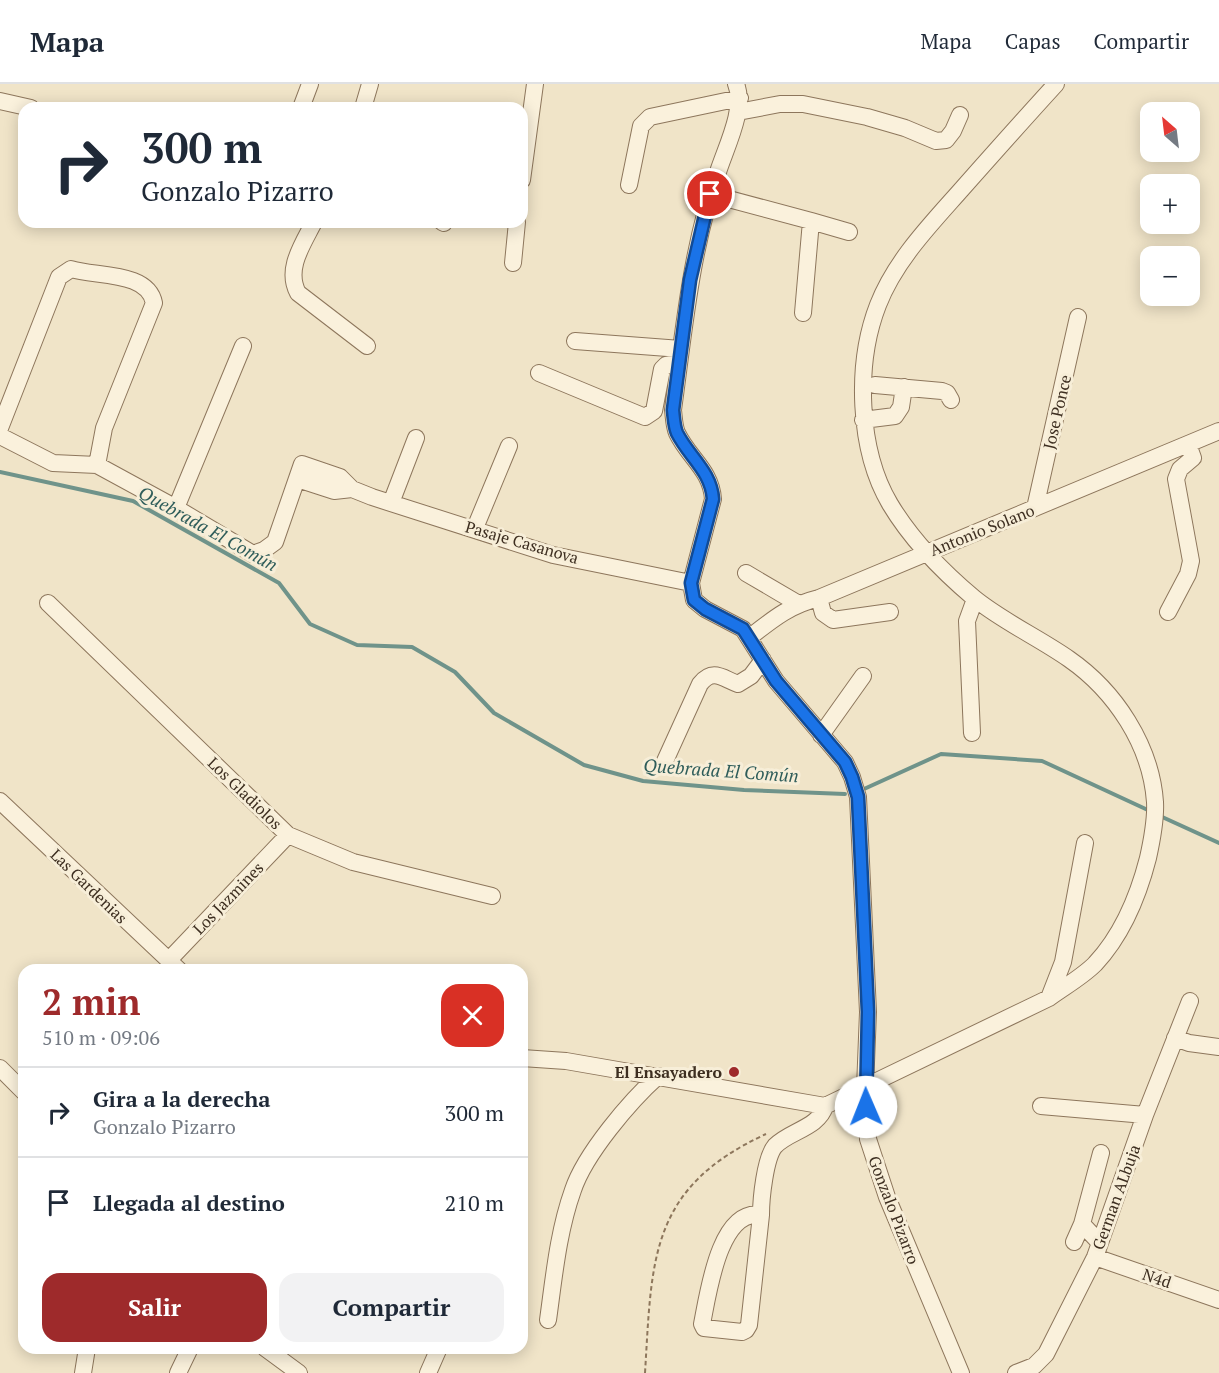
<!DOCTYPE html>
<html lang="es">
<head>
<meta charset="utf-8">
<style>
	body { margin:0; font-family:"PT Serif",serif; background:#f2f2f3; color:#1f2937; height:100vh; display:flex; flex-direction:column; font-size:22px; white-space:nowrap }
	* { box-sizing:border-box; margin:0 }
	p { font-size:20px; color:#747a83 }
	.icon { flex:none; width:33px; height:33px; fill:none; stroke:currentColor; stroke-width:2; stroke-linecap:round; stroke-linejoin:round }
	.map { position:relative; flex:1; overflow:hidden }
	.side { position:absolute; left:18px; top:880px; width:510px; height:390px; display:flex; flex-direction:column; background:#fff; border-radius:18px; box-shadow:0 3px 15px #0003 }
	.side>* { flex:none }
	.hud { position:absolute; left:18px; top:18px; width:510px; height:126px; border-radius:18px; box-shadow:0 3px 15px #0003; background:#fff; color:#1f2937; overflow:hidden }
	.needle { width:39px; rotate:332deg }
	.buttons { position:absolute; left:1140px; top:18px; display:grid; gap:12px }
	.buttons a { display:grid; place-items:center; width:60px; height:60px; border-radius:12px; background:#fff; box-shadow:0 3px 15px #0003; font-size:30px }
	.pin { position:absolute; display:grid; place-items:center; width:51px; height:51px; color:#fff; margin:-26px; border:3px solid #fff; border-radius:50%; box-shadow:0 2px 6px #0007 }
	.me { position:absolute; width:66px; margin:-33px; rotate:359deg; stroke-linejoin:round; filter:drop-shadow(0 0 4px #0008) }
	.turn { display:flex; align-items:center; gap:21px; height:126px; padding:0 24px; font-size:27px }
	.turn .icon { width:78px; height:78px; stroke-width:2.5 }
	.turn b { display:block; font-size:42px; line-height:51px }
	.round { display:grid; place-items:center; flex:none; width:63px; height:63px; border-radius:18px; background:#f2f2f3 }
	.headline { display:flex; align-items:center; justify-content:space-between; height:102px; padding:0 24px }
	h1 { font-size:36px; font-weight:700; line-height:45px; color:#9e2a2b }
	.action { display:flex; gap:12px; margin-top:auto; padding:12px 24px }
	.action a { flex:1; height:69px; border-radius:18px; background:#9e2a2b; color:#fff; font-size:24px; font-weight:700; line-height:69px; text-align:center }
	.action a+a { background:#f2f2f3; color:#1f2937 }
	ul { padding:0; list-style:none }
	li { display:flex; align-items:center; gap:18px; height:90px; padding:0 24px; border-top:2px solid #e0e1e3 }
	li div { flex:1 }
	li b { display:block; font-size:22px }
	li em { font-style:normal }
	header { display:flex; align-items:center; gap:36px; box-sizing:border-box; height:84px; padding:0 30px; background:#fff; border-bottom:2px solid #e0e1e3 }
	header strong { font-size:28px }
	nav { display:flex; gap:33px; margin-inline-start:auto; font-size:21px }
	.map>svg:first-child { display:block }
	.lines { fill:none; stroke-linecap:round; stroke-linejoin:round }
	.stream { stroke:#6f938a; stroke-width:4 }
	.minor-casing { stroke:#8d765c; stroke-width:18 }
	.path { stroke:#8d765c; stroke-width:2; stroke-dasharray:4.5 3; stroke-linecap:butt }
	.minor { stroke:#faf1dc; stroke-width:16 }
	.route-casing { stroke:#114b97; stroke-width:15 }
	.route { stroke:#1a73e8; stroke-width:10 }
	.poi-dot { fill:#9e2a2b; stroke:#f7eed8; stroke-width:2 }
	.labels { text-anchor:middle; stroke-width:6; stroke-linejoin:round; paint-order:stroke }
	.street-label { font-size:16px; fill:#3d2e20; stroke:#f7eed8 }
	.poi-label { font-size:16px; font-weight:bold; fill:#3d2e20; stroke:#f7eed8; text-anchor:end }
	.water-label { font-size:18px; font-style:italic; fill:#2f5d5a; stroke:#f7eed8 }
</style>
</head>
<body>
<header>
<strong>Mapa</strong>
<nav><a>Mapa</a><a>Capas</a><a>Compartir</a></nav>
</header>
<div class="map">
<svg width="1219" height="1289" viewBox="0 0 1219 1289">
	<rect width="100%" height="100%" fill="#f0e4c8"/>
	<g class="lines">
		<!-- stream -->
		<path class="stream" d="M0,388l133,29 146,82 31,41 47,21 55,2 43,25 39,41 90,52 59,16 101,9 101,4
			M864,705l77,-35 101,7 108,50
			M1160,732l59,27"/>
		<defs>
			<path id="minor" d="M736,0c10,24 -10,63 -18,88 -27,76 -34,158 -45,238 1,8 1,16 4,23 12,25 34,37 36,66l-22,84 3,17 11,9 38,20 33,52 69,81 7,15 6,20 10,215 -3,76 3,51 19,58 74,176
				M0,17l31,7
				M301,24l9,-24
				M363,24l7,-24
				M738,28l42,-8h23l64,13 38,11 31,13 10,-1 7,-9 7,-16
				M522,96l13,-96
				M629,101l12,-59 9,-9 90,-19
				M710,110l101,27 -8,92
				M811,137l38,11
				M314,138c-11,22 -29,47 -16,71l69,53
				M442,138l2,1
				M513,179l4,-41
				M575,257l106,8
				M539,289l106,44 9,-6 8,-42 4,-4 13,-2
				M875,301l67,6 5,2 4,7
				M863,336l32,-4 6,-9 3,-20
				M0,344l59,-151 12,-8c25,8 77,2 83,34l-50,125 -7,37
				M0,352l53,27 44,2 79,43 77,46 11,-4 11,-8 27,-78 38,13 12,12 20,8 181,58 138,28
				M297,395l37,12 18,-2
				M391,419l25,-65
				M176,424l67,-162
				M1035,424l43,-191
				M475,444l34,-82
				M746,489l51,30
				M819,514l4,15 10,7 57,-8
				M48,519l240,232 65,27 139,34
				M1168,528l20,-38 3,-13 -15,-82 4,-10 13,-11 -5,-14
				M750,553c23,-18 40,-32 69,-39l400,-167
				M972,649l-5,-112 8,-22
				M821,651l42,-59
				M665,677l35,-77c13,-16 22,-6 38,0l13,-8 12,-16
				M0,717l179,169
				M168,877l120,-126
				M1049,914l14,-36 22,-119
				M1175,954l14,5 30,4
				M522,974l44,3 259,45
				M0,984l24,24
				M1041,1022l104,9
				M761,1131c-42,-7 -53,80 -59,109l2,4 38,4 4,-2 3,-5 12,-110c0,-16 4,-57 14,-69 14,-15 44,-18 50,-40l224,-108c15,-11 33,-21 46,-34 28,-30 43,-67 53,-106 4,-18 8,-38 7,-56 -4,-57 -40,-111 -86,-143 -30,-21 -67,-38 -95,-61 -31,-26 -63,-59 -84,-94 -32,-54 -35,-140 -12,-199 17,-44 52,-80 83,-115 31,-35 63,-71 95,-106
				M1074,1158l8,-18
				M1100,1159l-18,-19 19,-71
				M1095,1173l124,43
				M548,1236c6,-43 10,-88 25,-130 12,-36 57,-89 85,-114
				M265,1264l34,25
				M83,1289l4,-25
				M178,1289l12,-25
				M428,1289l11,-25
				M1016,1289l18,-7 12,-12 49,-97 50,-142 45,-114"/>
		</defs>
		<!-- minor casing -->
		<use href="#minor" class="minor-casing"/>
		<!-- path -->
		<path class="path" d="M645,1289c7,-114 4,-185 121,-239"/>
		<!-- minor -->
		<use href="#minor" class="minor"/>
	</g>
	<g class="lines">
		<defs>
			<path id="route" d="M710,110l-20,86 -17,130c1,8 1,16 4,23 12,24 34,38 36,66l-22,84 3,17 11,9 38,20 33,52 69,81 7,15 6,20 10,215 -2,95"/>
		</defs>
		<!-- route casing -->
		<use href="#route" class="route-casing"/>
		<!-- route -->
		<use href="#route" class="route"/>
	</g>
	<!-- markers -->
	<circle class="poi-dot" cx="734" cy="988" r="6"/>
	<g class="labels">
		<!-- street labels -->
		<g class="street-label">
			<text transform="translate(1057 328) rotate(-77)" y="6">Jose Ponce</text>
			<text transform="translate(982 446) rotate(-22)" y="6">Antonio Solano</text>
			<text transform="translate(522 458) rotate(16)" y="6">Pasaje Casanova</text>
			<text transform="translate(245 709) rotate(44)" y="6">Los Gladiolos</text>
			<text transform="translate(89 802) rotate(44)" y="6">Las Gardenias</text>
			<text transform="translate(228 814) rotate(-46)" y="6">Los Jazmines</text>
			<text transform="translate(1116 1113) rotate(-70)" y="6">German ALbuja</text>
			<text transform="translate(894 1126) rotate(69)" y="6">Gonzalo Pizarro</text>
			<text transform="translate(1157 1194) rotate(19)" y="6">N4d</text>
		</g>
		<!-- poi labels -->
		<g class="poi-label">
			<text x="722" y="994">El Ensayadero</text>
		</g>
		<!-- water labels -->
		<g class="water-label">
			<text transform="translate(208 445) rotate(29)" y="6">Quebrada El Común</text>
			<text transform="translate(721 687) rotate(4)" y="6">Quebrada El Común</text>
		</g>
	</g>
</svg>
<div class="buttons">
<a><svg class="needle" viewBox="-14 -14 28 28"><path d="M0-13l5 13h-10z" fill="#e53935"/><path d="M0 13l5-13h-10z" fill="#747a83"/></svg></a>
<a>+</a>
<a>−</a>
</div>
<div class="pin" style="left:710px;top:110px;background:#d93025"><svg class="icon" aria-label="arrive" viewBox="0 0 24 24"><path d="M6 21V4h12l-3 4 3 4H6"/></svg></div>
<svg class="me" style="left:866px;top:1023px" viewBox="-20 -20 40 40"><circle r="19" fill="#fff"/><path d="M0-13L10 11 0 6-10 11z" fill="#1a73e8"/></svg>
<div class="hud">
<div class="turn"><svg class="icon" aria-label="right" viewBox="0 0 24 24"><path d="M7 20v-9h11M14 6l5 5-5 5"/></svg><div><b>300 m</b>Gonzalo Pizarro</div></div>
</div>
<section class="side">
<div class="headline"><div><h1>2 min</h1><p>510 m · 09:06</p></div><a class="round" style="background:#d93025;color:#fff"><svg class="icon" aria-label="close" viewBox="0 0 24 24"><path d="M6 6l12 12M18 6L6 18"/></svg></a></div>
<ul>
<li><svg class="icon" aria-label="right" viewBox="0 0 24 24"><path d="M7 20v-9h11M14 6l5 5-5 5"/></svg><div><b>Gira a la derecha</b><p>Gonzalo Pizarro</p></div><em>300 m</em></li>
<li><svg class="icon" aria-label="arrive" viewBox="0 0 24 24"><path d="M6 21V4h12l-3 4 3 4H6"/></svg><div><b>Llegada al destino</b></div><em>210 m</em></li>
</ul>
<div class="action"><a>Salir</a><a>Compartir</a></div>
</section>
</div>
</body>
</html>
